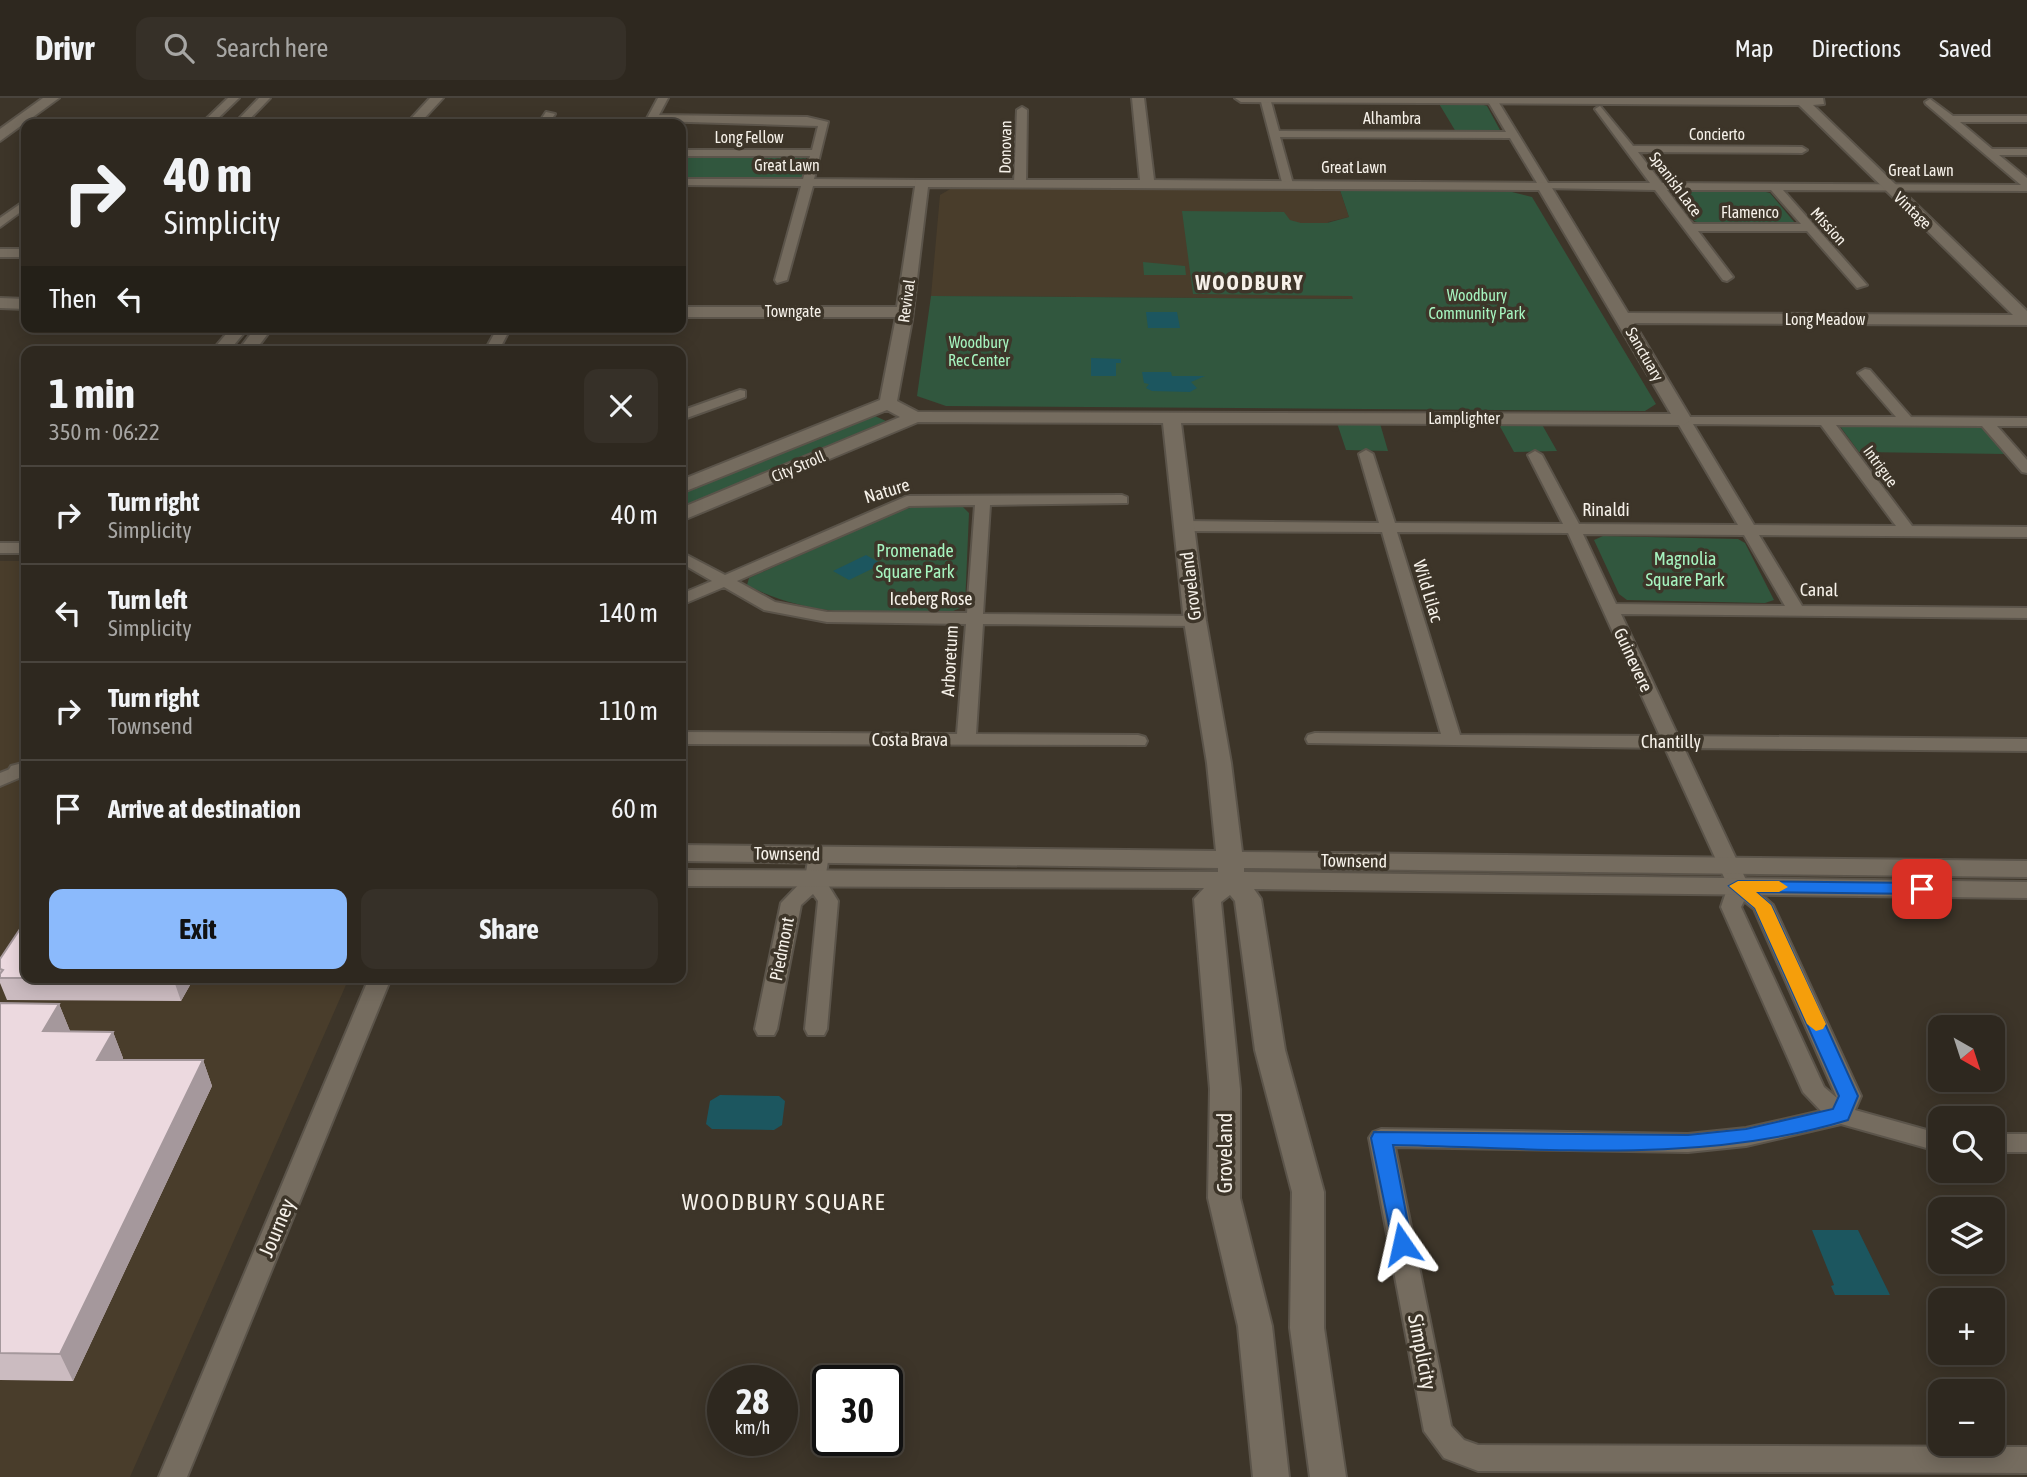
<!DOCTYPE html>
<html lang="en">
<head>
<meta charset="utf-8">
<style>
	body { margin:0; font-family:"Asap Condensed",sans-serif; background:#363028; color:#f1f3f6; height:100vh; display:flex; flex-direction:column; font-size:26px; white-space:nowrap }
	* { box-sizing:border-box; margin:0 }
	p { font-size:23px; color:#a7a6a4 }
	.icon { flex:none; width:38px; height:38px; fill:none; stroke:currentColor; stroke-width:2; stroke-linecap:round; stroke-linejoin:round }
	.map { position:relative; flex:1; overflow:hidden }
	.sheet { position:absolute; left:21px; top:248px; width:665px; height:637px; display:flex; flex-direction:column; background:#2e281f; border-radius:14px; box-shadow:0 4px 18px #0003,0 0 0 2px #49443d }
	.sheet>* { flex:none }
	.banner { position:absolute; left:21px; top:21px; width:665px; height:214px; border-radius:14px; box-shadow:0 4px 18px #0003,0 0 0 2px #49443d; background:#2e281f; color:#f1f3f6; overflow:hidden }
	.needle { width:46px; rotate:141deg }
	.buttons { position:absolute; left:1928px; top:917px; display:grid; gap:14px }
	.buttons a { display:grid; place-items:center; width:77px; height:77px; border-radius:14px; background:#2e281f; box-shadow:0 4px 18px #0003,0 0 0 2px #49443d; font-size:35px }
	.speed { position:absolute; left:707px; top:1267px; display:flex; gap:14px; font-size:35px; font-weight:700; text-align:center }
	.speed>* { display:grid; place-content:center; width:91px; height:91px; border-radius:50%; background:#2e281f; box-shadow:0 4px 18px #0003,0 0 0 2px #49443d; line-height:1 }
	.speed small { font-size:18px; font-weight:400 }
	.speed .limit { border:4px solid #111; border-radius:10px; background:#fff; color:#111 }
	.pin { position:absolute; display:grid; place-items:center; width:60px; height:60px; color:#fff; margin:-30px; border-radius:14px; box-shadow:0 4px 10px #0006 }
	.me { position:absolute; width:77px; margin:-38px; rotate:349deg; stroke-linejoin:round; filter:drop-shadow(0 0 5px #0008) }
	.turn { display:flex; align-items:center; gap:24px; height:147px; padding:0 28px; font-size:32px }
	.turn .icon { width:91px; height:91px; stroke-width:2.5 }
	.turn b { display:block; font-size:49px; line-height:60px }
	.then { display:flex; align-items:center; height:66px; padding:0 28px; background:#0003; gap:14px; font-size:26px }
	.round { display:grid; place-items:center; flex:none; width:74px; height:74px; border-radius:14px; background:#363028 }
	.headline { display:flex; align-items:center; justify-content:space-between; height:119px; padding:0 28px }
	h1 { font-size:42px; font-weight:700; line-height:52px }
	.action { display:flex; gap:14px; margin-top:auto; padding:14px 28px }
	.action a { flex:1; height:80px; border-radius:14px; background:#8bbafc; color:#111; font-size:28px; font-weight:700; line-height:80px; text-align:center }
	.action a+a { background:#363028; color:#f1f3f6 }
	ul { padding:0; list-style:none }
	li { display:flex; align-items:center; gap:21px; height:98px; padding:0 28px; border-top:2px solid #49443d }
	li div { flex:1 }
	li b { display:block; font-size:26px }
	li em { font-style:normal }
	header { display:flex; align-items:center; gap:42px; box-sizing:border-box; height:98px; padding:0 35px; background:#2e281f; border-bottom:2px solid #49443d }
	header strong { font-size:33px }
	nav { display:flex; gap:38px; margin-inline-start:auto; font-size:24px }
	.search { width:490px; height:63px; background:#363028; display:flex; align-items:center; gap:18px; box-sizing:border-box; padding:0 24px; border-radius:14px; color:#a7a6a4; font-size:26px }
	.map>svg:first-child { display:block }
	.built { fill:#493d2b }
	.green { fill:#31573e }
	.water { fill:#1c565f }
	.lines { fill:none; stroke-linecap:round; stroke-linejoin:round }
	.minor-casing { stroke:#5b544a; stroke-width:4 }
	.tertiary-casing { stroke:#5b544a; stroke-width:4 }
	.secondary-casing { stroke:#5b544a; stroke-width:4 }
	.minor { fill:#756c5f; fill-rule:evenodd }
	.tertiary { fill:#756c5f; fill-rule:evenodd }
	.secondary { fill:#756c5f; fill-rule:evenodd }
	.wall { fill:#cbbbc0 }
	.shaded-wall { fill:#a5989c }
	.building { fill:#ecd9df; stroke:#a5989c; stroke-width:2 }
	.route { fill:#1a73e8; stroke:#114b97; stroke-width:2 }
	.slow { fill:#f59e0b }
	.labels { text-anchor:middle; stroke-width:7; stroke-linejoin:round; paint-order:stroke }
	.far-street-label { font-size:16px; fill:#f6f1e9; stroke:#3d3529 }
	.far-park-label { font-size:16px; fill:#a6f4bf; stroke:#3d3529 }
	.street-label { font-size:18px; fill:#f6f1e9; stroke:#3d3529 }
	.park-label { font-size:18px; fill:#a6f4bf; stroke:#3d3529 }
	.far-district-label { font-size:21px; font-weight:bold; letter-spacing:2px; fill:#f6f1e9; stroke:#3d3529 }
	.near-street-label { font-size:21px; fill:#f6f1e9; stroke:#3d3529 }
	.near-neighbourhood-label { font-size:23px; letter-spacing:2px; fill:#f6f1e9; stroke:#3d3529 }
</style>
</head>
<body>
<header>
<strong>Drivr</strong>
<div class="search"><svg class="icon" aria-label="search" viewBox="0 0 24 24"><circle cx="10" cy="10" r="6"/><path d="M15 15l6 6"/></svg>Search here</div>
<nav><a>Map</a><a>Directions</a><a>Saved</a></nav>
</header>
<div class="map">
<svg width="2027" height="1379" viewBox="0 0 2027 1379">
	<rect width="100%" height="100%" fill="#3d3529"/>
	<!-- built -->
	<path class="built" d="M952,90l388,2 9,27 -21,5 26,77 -423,-3 9,-101z
		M0,463h19l7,7v410h323l-219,499h-130z"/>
	<!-- green -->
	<path class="green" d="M1438,4h37l12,4 13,24 -44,2z
		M681,58h121l5,3 -5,18 -5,2h-116z
		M1340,92l172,2 20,5 124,207 -11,7 -699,-5 -29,-10 14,-100 422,3 -1,-3 -159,-2 -11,-83 102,1 6,8 11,3h26l22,-6z
		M1677,92l85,1 8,2 25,30 -92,1 -9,-3 -22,-29z
		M1143,164l42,4 1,9h-42z
		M875,318l11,5 -205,87v-16l152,-62z
		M1336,322h43l9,31 -42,-1z
		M1497,323h43l17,30 -43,1z
		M1839,327h145l23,29 -148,-2z
		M921,407h40l8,8 -4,93 -19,8c-68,0 -136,4 -199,-29l2,-7 153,-68z
		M1603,438l135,3 7,4 29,57 -9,3 -138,-3 -8,-6 -25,-54z"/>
	<!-- water -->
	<path class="water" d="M1146,214h31l3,16h-32z
		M1091,260l30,1v4h-5v13h-25z
		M1142,274h29l1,4h33l-14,6 6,6 -7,4 -38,-1 -6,-3 3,-4 -5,-1z
		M866,457l16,9 -33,16 -16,-9z
		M720,997l59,1 6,5 -3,24 -8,5 -62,-1 -6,-5 4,-23z
		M1812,1132h46l32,65h-55l-4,-9 3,-1z"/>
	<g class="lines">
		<defs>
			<path id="minor" d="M228,0h11l-27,26h-11z
				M259,0h11l-25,26h-11z
				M658,0h10l-9,17 148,2 21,5 -14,57 107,1 6,3 -6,3h-108l-26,94 -10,3 -2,-3 26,-94 -120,-1v-6h122l7,-23h-129v-6h131l6,-24 -162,-5 -2,3h-10z
				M1260,0h10l9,33 227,1 -20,-34h10l52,85h102l-55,-74 5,-3 33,40 169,1 5,3 -5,3 -164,-1 24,31 359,2 -95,-81 -1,-2 5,-3 23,17h74v6h-67l32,27h35v6h-28l28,23v13l-244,-1 84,95 -10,3 -50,-57h-109l35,46 -6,4 -4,-1 -68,-90 -115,-2 -30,-50 -230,-1 13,47 -10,2zM1667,92h104l30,34h-108z
				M1022,9l5,3 -1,73 -6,3 -6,-3 3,-73z
				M546,14l9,2 -7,10h-10z
				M26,102v8l-26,19v-9z
				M0,151h26v8h-26z
				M498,229h13l-13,25h-14z
				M1865,271l5,1 41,47 116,1v8h-30l30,34v13l-5,-1 -40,-46 -146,-1 76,101 115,1v10l-268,-2 43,71 225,2v10l-406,-4 57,122 349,3v12l-343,-3 63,134 26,23 88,191 -6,14 86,24v18l-100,-28 -95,22 -58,6 -293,-5 56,279 13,14 14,5 549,2v26l-549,-2 -34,-13 -20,-27 -55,-293 4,-6 8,-3 307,5 58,-6 75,-17 -18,-19 -82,-185 7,-21 -63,-138 -357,-5 -2,-4 2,-4 7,-2 126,1 -59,-202 -198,-1 -8,-5 8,-5 195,2 -20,-69 7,-4 7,4 22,69 168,1 -35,-69 7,-4 7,4 37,69 159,1 -62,-105 2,-3h218l-38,-44zM1693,326l128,1 75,101 -142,-1zM1397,434l171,1 92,203 -200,-1zM1583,436l161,1 41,71 -169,-2zM1744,803l10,8 83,189 -13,-11 -83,-180z
				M740,292l5,1v6l-64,23v-9z
				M1122,397l5,2v6l-137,2 -7,109 212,2 9,5 -9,5 -212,-2 -7,110 162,1 7,2 2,4 -2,4 -464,-1v-12l276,2 9,-110 -139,-2 -63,-12 -40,-23 -43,18v-11l31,-13 -31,-18v-11l44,23 182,-79zM975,407l-8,108 -140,-1 -52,-10 -38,-21 172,-75z
				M0,445h26v10h-26z
				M20,667l6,2v8l-26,11v-13z
				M819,751l10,6 -4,25 13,21 -11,128 -3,6h-16l-3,-6 13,-128 -5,-7 -12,11 -24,124 -3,6h-16l-3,-6 26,-126 24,-25 4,-23z
				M369,880h22l-204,499h-28z
				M1993,1036h34v18h-34z"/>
			<path id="tertiary" d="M430,0h13l-24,26h-13z
				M1132,0h12l10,82 395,3 79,130 385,2 -214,-210 -558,-3 -6,-4h588l1,6 -11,1 214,206v14l-393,-2 58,97 -9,5 -502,-2 25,198 25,142 11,89 785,9v16l-783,-9v4l783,10v16l-773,-9 7,10 24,151 39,142v136l22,149h-36l-20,-149 2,-136 -37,-142 -20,-149 -5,-6 -9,7 19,187v109l32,128 17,151h-36l-15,-151 -30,-128 2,-109 -16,-190 10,-11 -523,-2v-16l537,2v-4l-537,-7v-16l535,6 -9,-88 -23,-142 -21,-198 -245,-1 -237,99v-13l219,-91 -13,-7 -206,83v-13l199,-80 16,-83h-215v-10h216l19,-127h224zM928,89l611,3 132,224 -753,-2 -21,-11 15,-81z
				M0,200l26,1v10l-26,-1z
				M232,229h17l-21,25h-17z
				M256,229h17l-19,25h-17z
				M26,664v15l-15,-1 -3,-5 3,-5z"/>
			<path id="secondary" d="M43,0h16l-59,43v-12z"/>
		</defs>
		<!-- minor casing -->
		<use href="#minor" class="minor-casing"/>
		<!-- tertiary casing -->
		<use href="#tertiary" class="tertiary-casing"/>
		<!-- secondary casing -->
		<use href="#secondary" class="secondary-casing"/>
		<!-- minor -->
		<use href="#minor" class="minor"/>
		<!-- tertiary -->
		<use href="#tertiary" class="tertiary"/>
		<!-- secondary -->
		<use href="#secondary" class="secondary"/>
	</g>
	<!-- wall -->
	<path class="wall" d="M0,861l194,19 -13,23 -174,-1 -7,-17z
		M0,905l59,1 11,27 43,1 10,26 -1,2h81l9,26 -139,295 -73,-1z"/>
	<!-- shaded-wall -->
	<path class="shaded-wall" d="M173,880h21l-13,23z
		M59,906l11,27h-27z
		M113,934l10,26 -15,28 -11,-26z
		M203,962l9,26 -139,295 -13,-27z"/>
	<!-- building -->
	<path class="building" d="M26,822v58h-26v-4l3,-4 -3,-1v-10z
		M0,905l59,1 -16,27 70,1 -16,28h106l-143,294 -60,-1z"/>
	<!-- route -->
	<path class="route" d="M1738,783l184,2 8,6 -8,5 -166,-2 15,13 87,191 -10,24c-147,45 -304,28 -455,25l19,99 -3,6h-15l-23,-112 3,-6 314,3 58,-6 87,-20 6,-13 -84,-188 -26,-22z"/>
	<!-- slow -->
	<path class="slow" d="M1738,783h41l9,6 -9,5h-23l15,13 55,119 -3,5 -7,2 -9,-7 -52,-116 -26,-22z"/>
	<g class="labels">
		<!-- far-street labels -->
		<g class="far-street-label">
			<text x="1392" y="26">Alhambra</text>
			<text x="1717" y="42">Concierto</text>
			<text x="749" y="45">Long Fellow</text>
			<text transform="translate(1005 49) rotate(-89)" y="6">Donovan</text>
			<text x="787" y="73">Great Lawn</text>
			<text x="1354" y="75">Great Lawn</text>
			<text x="1921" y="78">Great Lawn</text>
			<text transform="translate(1676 86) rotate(53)" y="6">Spanish Lace</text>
			<text transform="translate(1913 112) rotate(44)" y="6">Vintage</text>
			<text x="1750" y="120">Flamenco</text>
			<text transform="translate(1829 128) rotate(48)" y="6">Mission</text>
			<text transform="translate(906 203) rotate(-82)" y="6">Revival</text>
			<text x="793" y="219">Towngate</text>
			<text x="1825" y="227">Long Meadow</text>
			<text transform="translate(1645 256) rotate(60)" y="6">Sanctuary</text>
			<text x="1464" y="326">Lamplighter</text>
			<text transform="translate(798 368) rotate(-23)" y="6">City Stroll</text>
			<text transform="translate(1881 368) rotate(54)" y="6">Intrigue</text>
		</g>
		<!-- far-park labels -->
		<g class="far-park-label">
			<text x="1477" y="203">Woodbury<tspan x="1477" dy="18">Community Park</tspan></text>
			<text x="979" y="250">Woodbury<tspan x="979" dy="18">Rec Center</tspan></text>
		</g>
		<!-- street labels -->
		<g class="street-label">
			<text transform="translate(887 393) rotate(-17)" y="6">Nature</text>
			<text x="1606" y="418">Rinaldi</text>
			<text transform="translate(1191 488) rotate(-97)" y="6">Groveland</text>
			<text transform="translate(1819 492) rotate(1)" y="6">Canal</text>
			<text transform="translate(1428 493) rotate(73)" y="6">Wild Lilac</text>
			<text x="931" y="507">Iceberg Rose</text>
			<text transform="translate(1633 562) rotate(65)" y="6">Guinevere</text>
			<text transform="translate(950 563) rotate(-87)" y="6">Arboretum</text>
			<text x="910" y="648">Costa Brava</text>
			<text x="1671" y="650">Chantilly</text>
			<text transform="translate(787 756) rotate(1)" y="6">Townsend</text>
			<text transform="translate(1354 763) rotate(1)" y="6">Townsend</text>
			<text transform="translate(782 851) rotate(-79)" y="6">Piedmont</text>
		</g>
		<!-- park labels -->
		<g class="park-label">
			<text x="915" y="459">Promenade<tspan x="915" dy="21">Square Park</tspan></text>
			<text x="1685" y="467">Magnolia<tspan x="1685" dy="21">Square Park</tspan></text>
		</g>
		<!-- far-district labels -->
		<g class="far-district-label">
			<text x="1250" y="192">WOODBURY</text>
		</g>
		<!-- near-street labels -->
		<g class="near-street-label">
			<text transform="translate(1225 1055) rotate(-90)" y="7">Groveland</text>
			<text transform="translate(277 1130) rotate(-67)" y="7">Journey</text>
			<text transform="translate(1422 1254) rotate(79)" y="7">Simplicity</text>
		</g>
		<!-- near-neighbourhood labels -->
		<g class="near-neighbourhood-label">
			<text x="784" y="1112">WOODBURY SQUARE</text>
		</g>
	</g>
</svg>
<div class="buttons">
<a><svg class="needle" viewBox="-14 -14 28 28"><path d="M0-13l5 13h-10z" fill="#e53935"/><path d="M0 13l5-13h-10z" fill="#a7a6a4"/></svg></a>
<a><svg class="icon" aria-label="search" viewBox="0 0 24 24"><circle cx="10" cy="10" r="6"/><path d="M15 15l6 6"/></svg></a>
<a><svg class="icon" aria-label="layers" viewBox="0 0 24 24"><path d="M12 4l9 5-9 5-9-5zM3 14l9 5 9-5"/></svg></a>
<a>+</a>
<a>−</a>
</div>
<div class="speed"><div>28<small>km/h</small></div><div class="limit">30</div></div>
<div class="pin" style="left:1922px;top:791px;background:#d93025"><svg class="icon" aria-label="arrive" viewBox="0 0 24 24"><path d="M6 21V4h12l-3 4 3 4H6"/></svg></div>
<svg class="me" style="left:1402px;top:1146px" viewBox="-20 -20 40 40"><path d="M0-17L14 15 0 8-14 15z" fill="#1a73e8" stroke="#fff" stroke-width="4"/></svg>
<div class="banner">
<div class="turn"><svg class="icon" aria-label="right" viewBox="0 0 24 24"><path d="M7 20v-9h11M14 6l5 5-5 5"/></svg><div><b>40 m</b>Simplicity</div></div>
<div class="then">Then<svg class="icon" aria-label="left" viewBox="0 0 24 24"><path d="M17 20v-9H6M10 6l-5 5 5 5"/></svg></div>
</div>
<section class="sheet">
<div class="headline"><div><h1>1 min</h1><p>350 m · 06:22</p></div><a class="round"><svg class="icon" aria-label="close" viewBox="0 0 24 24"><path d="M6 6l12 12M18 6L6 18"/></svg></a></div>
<ul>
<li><svg class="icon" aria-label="right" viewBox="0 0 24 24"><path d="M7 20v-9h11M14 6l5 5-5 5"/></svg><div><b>Turn right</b><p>Simplicity</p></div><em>40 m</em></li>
<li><svg class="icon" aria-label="left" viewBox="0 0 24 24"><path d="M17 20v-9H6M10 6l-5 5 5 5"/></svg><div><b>Turn left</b><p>Simplicity</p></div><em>140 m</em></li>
<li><svg class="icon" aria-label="right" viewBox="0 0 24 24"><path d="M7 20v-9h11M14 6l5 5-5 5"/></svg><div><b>Turn right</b><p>Townsend</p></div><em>110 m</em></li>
<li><svg class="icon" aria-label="arrive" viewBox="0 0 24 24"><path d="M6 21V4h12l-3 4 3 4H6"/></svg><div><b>Arrive at destination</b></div><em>60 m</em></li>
</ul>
<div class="action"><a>Exit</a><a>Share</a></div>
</section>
</div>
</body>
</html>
